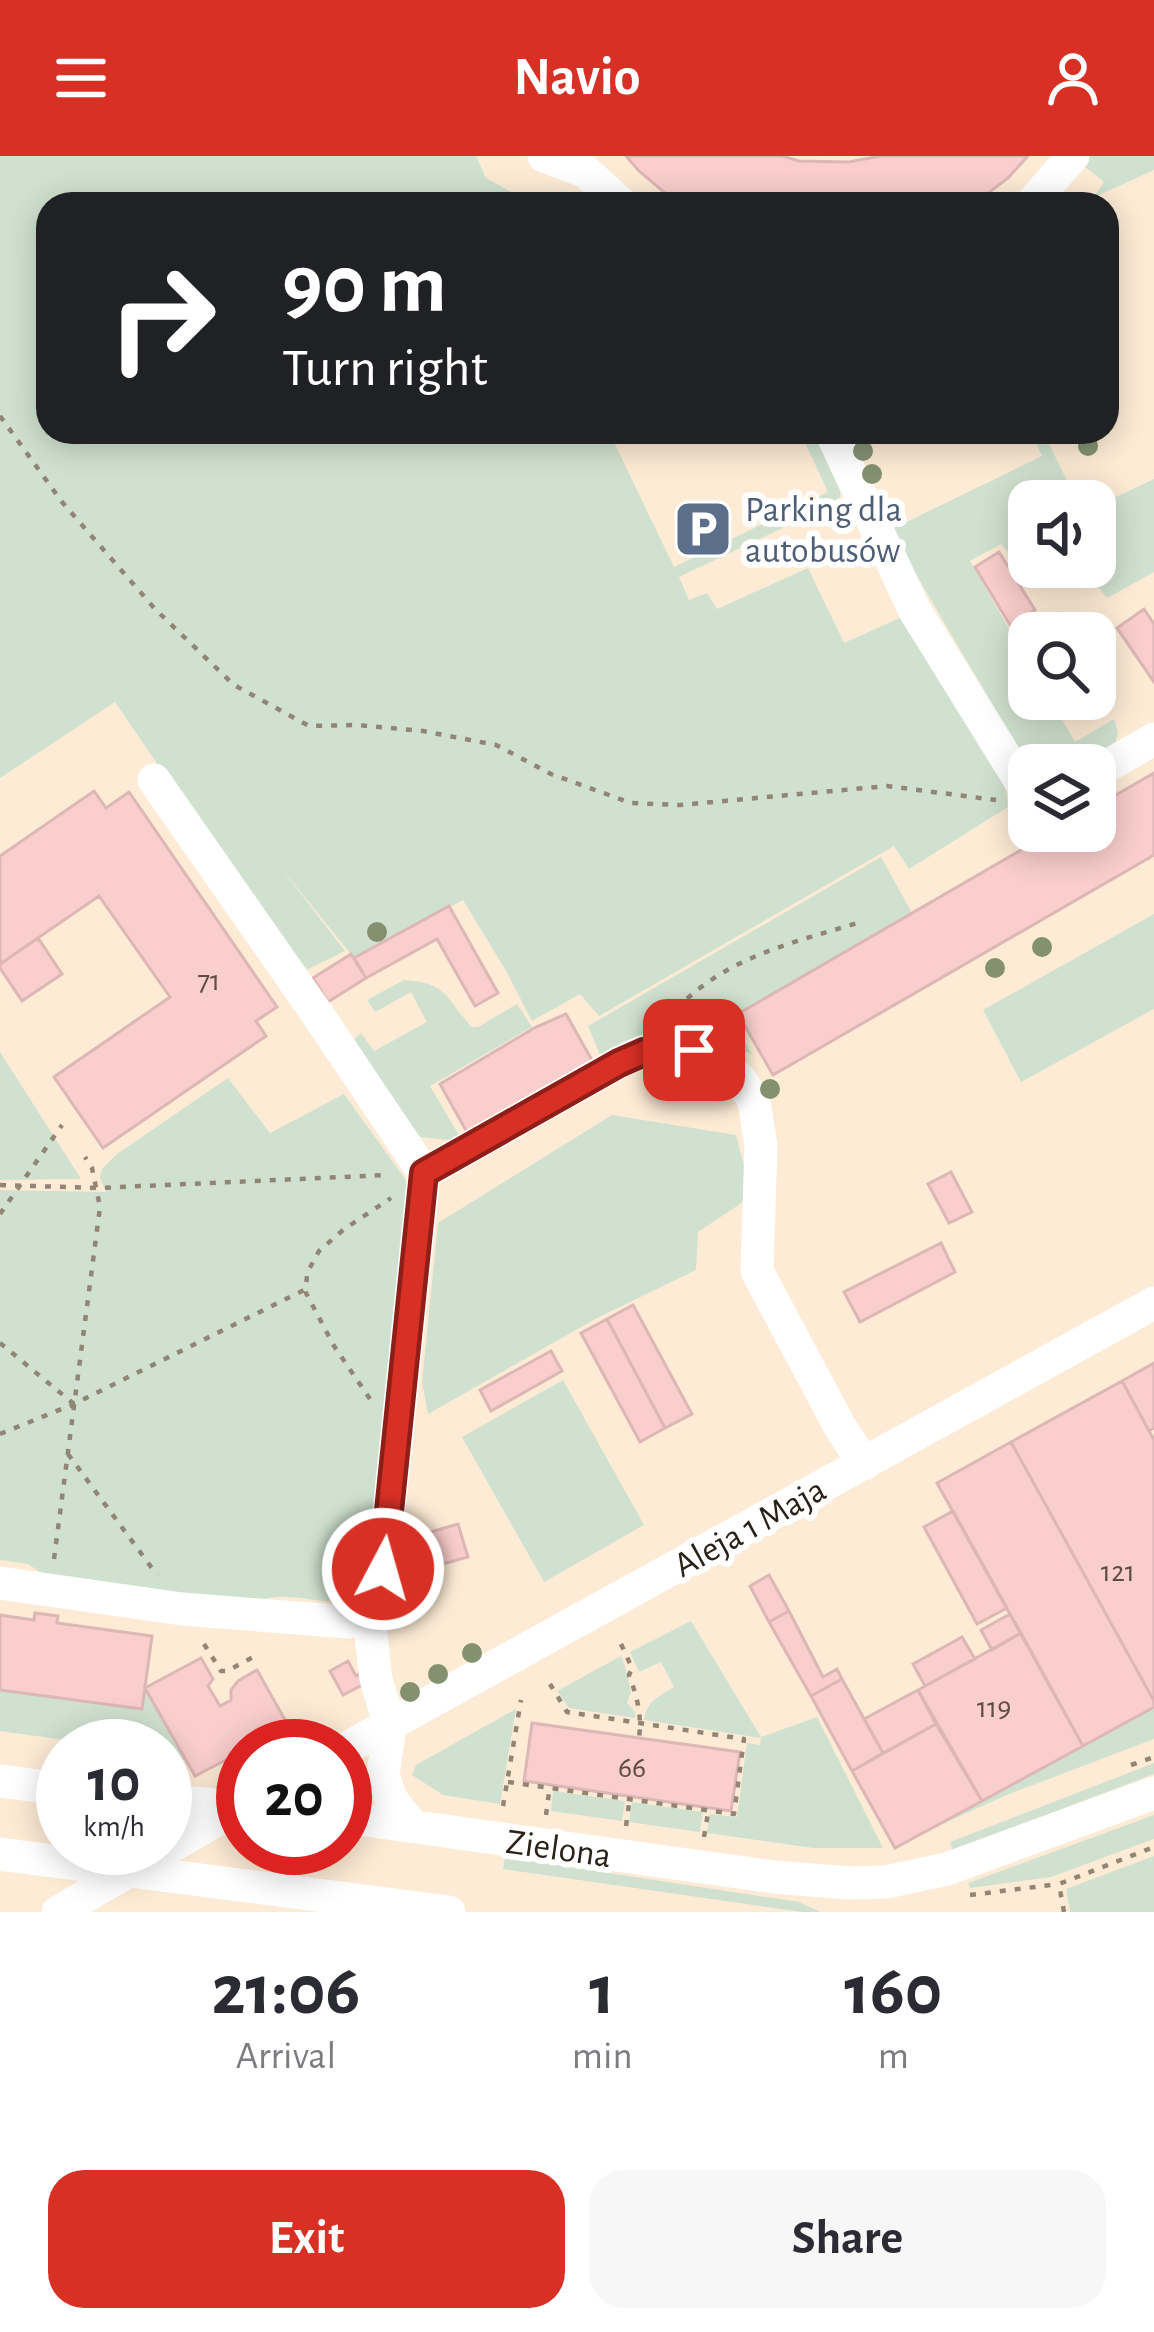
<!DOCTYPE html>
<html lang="en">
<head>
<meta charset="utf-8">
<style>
	body { margin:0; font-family:"Alegreya Sans",sans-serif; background:#f7f7f7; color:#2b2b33; height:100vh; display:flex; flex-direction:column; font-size:45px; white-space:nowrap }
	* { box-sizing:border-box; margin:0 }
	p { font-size:39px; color:#7c7c81 }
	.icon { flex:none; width:66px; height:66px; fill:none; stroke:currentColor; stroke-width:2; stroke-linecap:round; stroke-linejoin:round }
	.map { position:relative; height:1756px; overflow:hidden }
	.sheet { display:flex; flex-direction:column; background:#fff; flex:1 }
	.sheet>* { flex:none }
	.guide { position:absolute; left:36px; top:36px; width:1083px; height:252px; border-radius:36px; box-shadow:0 6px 30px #0003; background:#202124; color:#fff; overflow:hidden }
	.buttons { position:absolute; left:1008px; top:324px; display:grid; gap:24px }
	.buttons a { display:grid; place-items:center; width:108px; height:108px; border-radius:24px; background:#fff; box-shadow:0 6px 30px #0003; font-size:60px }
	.speed { position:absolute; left:36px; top:1563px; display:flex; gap:24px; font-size:60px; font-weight:700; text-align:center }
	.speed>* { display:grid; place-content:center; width:156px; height:156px; border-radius:50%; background:#fff; box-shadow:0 6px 30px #0003; line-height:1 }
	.speed small { font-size:30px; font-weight:400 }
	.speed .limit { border:18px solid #d22; background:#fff; color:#111 }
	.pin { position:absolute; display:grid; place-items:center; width:102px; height:102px; color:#fff; margin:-51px; border-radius:24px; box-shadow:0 6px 18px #0006 }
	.me { position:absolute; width:132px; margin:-66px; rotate:6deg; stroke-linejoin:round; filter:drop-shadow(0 0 9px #0008) }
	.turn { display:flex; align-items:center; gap:42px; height:252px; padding:0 48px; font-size:54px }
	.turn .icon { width:156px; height:156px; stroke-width:2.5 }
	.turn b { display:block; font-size:84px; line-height:102px }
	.eta { display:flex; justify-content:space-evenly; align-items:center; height:204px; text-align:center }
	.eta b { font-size:72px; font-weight:700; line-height:84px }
	.cta { display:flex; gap:24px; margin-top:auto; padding:24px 48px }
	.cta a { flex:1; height:138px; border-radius:36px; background:#d93025; color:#fff; font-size:48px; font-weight:700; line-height:138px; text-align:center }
	.cta a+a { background:#f7f7f7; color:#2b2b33 }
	header { display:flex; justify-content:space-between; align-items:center; height:156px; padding:0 48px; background:#d93025; color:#fff; font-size:54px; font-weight:700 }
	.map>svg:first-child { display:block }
	.green { fill:#d0e2cf }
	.building { fill:#f9cecc; stroke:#ddb7b5; stroke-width:3 }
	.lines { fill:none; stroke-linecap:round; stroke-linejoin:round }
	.path { stroke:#928576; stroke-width:4.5; stroke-dasharray:6 9; stroke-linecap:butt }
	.minor { stroke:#fff; stroke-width:33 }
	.tree { fill:#839171 }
	.route-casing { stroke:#8d1f18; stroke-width:30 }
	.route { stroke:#d93025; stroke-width:21 }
	.labels { text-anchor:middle; stroke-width:12; stroke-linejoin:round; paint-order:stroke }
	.number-label { font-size:30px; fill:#5e4d45 }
	.service-label { font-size:36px; fill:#4e5e75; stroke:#fff; text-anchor:start }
	.street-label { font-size:36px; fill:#2a2218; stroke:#fff }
</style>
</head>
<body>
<header><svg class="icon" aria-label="menu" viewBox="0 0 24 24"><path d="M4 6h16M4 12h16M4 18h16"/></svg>Navio<svg class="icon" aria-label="person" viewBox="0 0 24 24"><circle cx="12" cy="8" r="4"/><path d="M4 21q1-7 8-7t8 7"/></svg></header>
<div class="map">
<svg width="1154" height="1756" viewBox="0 0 1154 1756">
	<rect width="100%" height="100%" fill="#fdebd5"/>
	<!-- green -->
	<path class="green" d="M0,0h476l10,22 47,26h-485v228h561l65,135 154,-75 -28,-60h14l27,56 -1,10 -7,6 -154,73 10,23 18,-7 10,16 91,-41 36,75 58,-26 103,168 3,22 -99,62 -15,-23 -295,170 -19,-22 -48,27 -27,-52 -42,-69 -109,58 -75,-93 66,86 -45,22 -185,-271 -115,76z
		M1089,0h65v14l-61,28 11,-16 -20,-16z
		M1042,279l4,3 31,63h-48v44l-19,10 -9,-11 -31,17 59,102v36h21l25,43 39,-23 4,14 -4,15 -31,17h-54v2l-139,-237 152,-74 -8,-18z
		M1154,323v93l-47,26 -25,-31h13v-60z
		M881,701l31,56 -181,105 21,36 -46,-15 -105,18 -13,-31z
		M1154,758v95l-133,73 -38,-72z
		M404,824c44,2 42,20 68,47h6l39,-23 15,23 -102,59 30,51 -14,3 -26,-3 -17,-10 -54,-83 12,-11 13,18 53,-29 -16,-30 -36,20 -8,-12z
		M0,896l81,127 -81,1z
		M228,922l42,55 74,-39 64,89 -36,392c-39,42 -50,20 -97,22 -9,1 -19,5 -28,7l-201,-28 -18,-12 -28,-4v-370l106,2 -6,-14 2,-9 15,-15z
		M612,959l124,20 10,38 -3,29 -45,30 -2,38 -99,48 -169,96 -6,-32 16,-159z
		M563,1224l81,145 -100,57 -82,-145z
		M691,1465l70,116 56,-20 66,131h-70l-106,-15 3,-19 27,3 10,-74 13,2 1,-7 -117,-18c2,-19 16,-24 30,-33l-13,-25 -22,10 -9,-20z
		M621,1500c6,12 6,22 10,35l-4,12 8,9v6l-66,-10 -12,-17z
		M145,1532l42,73 -22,-5v-10h-57l-108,-15v-41l141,19z
		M1154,1551v32l-145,55 -84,38z
		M516,1553l-16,95 -57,-9 -31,-20 4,-10z
		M1154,1607v11l-201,76 -3,-8z
		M553,1635l72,10 -3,20 -71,-10z
		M632,1646l71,10 -3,20 -71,-10z
		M1154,1659v24l-103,38 -81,11 -2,-5z
		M1154,1700v56h-84l-4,-23z
		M505,1701l294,45 21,10h-18l-299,-43z"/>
	<!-- building -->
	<path class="building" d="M626,0h156l17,5 50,1 31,-6h148l-20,22 -34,26h-296l-39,-33z
		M999,396l36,58 -25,15 -35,-58z
		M1144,453l10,15v58l-37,-54z
		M1154,617v82l-381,220 -35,-61 316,-183h41v-24z
		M94,635l12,17 23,-16 148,215 -21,14 10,15 -163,112 -49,-71 116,-80 -71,-101 -99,68v-108z
		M449,750l49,87 -23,13 -38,-67 -71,39 -12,-20z
		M38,782l24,36 -40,27 -22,-33v-4z
		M351,798l15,24 -38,24 -15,-24z
		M566,858l28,50 -126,70 -28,-50 96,-57z
		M951,1016l21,40 -23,11 -21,-39z
		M941,1087l14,29 -95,50 -16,-30z
		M633,1149l59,109 -27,14 -58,-109z
		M607,1163l58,109 -25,14 -59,-109z
		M551,1195l11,20 -71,40 -11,-21z
		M1154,1207v65l-5,3 -27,-50z
		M1122,1225l32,59v261l-143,-259z
		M1011,1286l143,259v6l-71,39 -146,-263z
		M953,1355l54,97 -30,16 -53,-97z
		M458,1368l10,33 -32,9 -9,-33z
		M769,1419l20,36 -20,11 -19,-36z
		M789,1455l34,66 14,-8 5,10 -31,17 -42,-74z
		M35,1457l23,3 -1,7 95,13 -10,73 -142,-19v-75l34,5z
		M1010,1458l11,19 -29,17 -11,-20z
		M1021,1477l62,113 -101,55 -64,-111z
		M962,1481l13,22 -50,27 -12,-22z
		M201,1502l12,21 -5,7 12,20 11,-6v-10l7,-9 19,-11 32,57 -36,19h-10v5l-48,25 -50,-88z
		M348,1505l8,15 7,-4 -1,13 -19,10 -13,-24z
		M842,1523l41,74 -31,18 -41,-75z
		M918,1534l18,34 -53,29 -19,-34z
		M532,1567l208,29 -9,59 -207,-30z
		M936,1568l46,77 -87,47 -43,-77z"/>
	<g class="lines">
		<!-- path -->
		<path class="path" d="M0,260l62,86 93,107 79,76 75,41 48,-1 66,6 73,14 55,29 80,29 49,2 207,-19 109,14
			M666,864c54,-62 119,-75 195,-98
			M0,1029l98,3 290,-13
			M0,1058l62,-89
			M0,1187l74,61
			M370,1243l-36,-53 -28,-53 1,-20 12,-22 24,-21 48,-32
			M0,1278l74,-30 230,-114
			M68,1298l89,121
			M54,1403l46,-352 -8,-39 -7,-11
			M204,1488l17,27h6l32,-17
			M621,1488l11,24 -3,7c8,21 13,40 10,63
			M1131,1609l23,-8
			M508,1626l226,32 10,-75 -177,-27 -17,-28
			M503,1650l18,-106
			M546,1659l4,-30
			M626,1670l4,-30
			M704,1681l4,-24
			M970,1739l89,-11
			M1064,1756l-5,-28 95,-37"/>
		<!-- minor -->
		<path class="minor" d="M544,0l42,16 35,32
			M1031,48l42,-48
			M831,276l84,179 114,184
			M1095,617l59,-34
			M154,624l166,238 104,155
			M0,1427l182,26 166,13 21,-4 7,-10 7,-39 41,-396 194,-110 26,-12 50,-1 25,9 22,22 13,20 7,45 -4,125 82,154 25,39
			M369,1462l7,61 14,47 -7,49 8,24 21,27
			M345,1593l809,-446
			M0,1625l63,8
			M165,1644l76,8
			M345,1661l429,60 75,6 37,-1 61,-13 207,-76
			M0,1698l449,58
			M58,1756l185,-107"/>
	</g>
	<!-- trees -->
	<g class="tree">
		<circle cx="1088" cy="290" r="10"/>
		<circle cx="863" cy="295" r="10"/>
		<circle cx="872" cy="318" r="10"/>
		<circle cx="377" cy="776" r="10"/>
		<circle cx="1042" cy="791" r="10"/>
		<circle cx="995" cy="812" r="10"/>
		<circle cx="770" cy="933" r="10"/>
		<circle cx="472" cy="1497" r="10"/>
		<circle cx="438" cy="1518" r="10"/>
		<circle cx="410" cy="1536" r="10"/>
	</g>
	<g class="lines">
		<defs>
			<path id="route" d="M383,1413l41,-396 195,-110 25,-11 50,-2"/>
		</defs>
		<!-- route casing -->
		<use href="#route" class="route-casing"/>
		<!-- route -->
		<use href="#route" class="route"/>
	</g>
	<!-- icons -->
	<defs>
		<symbol id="parking-square" viewBox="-11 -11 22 22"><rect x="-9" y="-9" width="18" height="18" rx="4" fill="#5c6f8a" stroke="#fff"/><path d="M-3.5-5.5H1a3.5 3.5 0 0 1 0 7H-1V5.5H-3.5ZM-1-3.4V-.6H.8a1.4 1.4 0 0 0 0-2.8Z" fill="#fff"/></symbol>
	</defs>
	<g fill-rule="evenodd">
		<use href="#parking-square" x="670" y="340" width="66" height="66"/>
	</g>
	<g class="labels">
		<!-- number labels -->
		<g class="number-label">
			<text x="209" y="834">71</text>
			<text x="1118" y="1425">121</text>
			<text x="994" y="1561">119</text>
			<text x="632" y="1621">66</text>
		</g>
		<!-- service labels -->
		<g class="service-label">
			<text x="745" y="365">Parking dla<tspan x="745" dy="41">autobusów</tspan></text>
		</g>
		<!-- street labels -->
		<g class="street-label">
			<text transform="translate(749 1370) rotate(-29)" y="13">Aleja 1 Maja</text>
			<text transform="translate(559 1691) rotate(8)" y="13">Zielona</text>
		</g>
	</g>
</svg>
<div class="buttons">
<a><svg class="icon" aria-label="sound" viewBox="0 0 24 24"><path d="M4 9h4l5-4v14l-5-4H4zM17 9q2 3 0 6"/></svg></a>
<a><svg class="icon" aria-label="search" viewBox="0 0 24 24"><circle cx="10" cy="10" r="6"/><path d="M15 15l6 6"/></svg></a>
<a><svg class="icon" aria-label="layers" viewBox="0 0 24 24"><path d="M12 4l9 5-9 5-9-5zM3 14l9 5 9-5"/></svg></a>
</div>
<div class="speed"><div>10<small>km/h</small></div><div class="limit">20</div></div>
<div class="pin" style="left:694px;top:894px;background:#d93025"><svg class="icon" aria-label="arrive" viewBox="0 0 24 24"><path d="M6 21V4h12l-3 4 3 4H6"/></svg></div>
<svg class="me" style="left:383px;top:1413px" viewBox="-20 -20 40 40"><circle r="17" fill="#d93025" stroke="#fff" stroke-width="3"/><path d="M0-11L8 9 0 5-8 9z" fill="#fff"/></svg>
<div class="guide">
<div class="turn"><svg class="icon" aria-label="right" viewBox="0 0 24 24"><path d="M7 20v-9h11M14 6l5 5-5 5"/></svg><div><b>90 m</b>Turn right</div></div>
</div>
</div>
<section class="sheet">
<div class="eta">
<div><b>21:06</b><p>Arrival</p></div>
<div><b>1</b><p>min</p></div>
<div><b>160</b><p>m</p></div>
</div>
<div class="cta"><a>Exit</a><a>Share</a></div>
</section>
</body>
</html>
